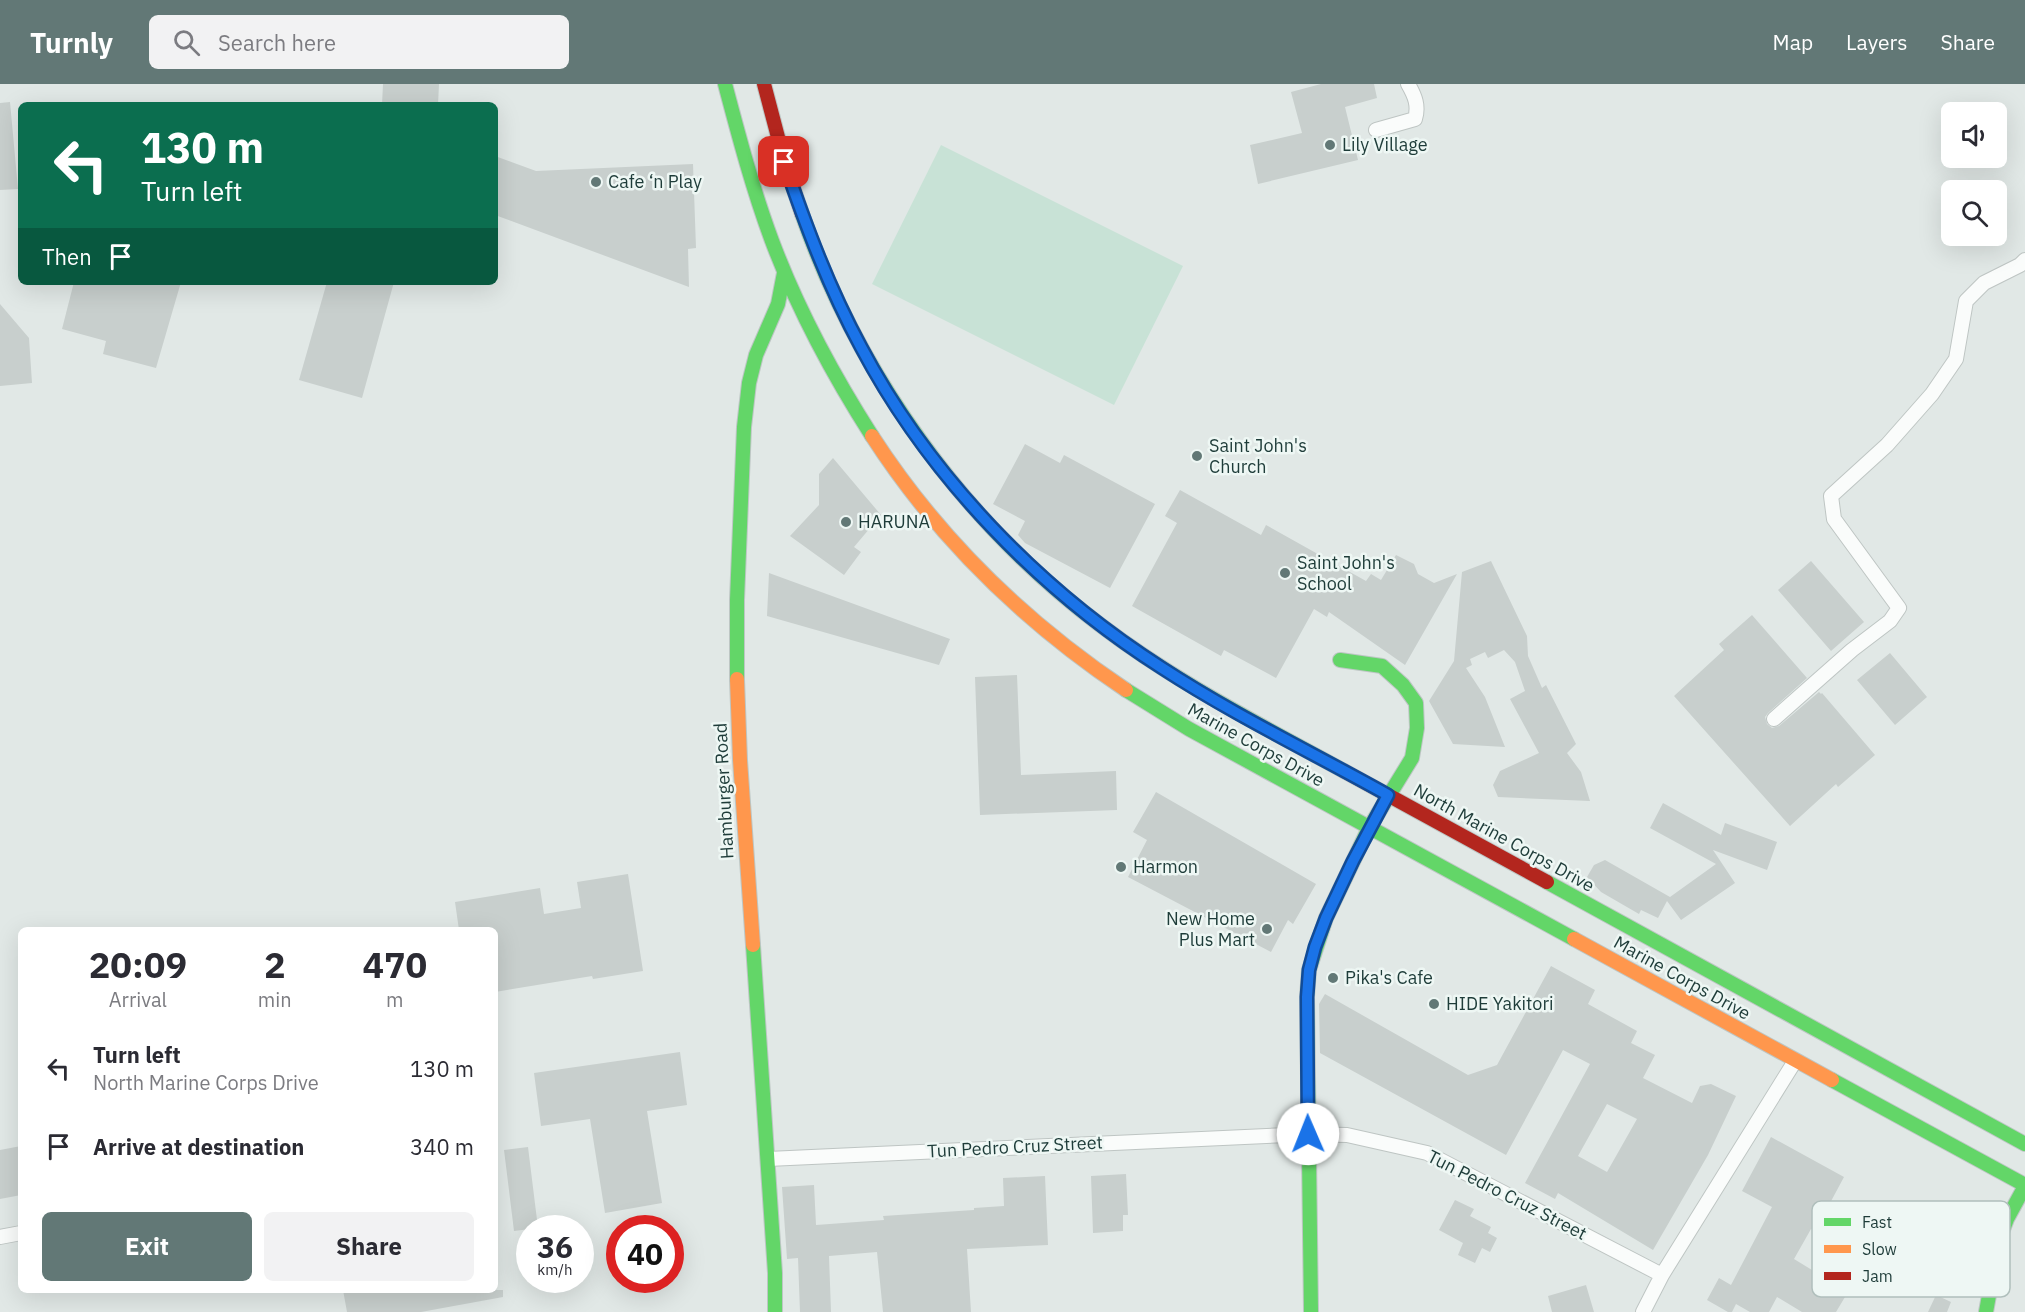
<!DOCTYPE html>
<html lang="en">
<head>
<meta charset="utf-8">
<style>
	body { margin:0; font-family:"IBM Plex Sans",sans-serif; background:#f2f2f3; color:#2b2b33; height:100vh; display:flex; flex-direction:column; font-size:22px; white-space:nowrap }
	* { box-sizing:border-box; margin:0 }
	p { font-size:20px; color:#7c7c81 }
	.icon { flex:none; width:33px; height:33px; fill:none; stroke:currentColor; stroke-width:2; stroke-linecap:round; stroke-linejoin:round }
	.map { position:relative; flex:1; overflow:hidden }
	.drawer { position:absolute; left:18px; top:843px; width:480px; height:366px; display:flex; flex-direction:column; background:#fff; border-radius:9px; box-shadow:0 6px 24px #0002 }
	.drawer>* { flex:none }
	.hud { position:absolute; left:18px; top:18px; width:480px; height:183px; border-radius:9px; box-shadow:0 6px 24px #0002; background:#0b6e4f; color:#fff; overflow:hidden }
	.controls { position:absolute; left:1941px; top:18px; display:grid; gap:12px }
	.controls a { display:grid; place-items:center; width:66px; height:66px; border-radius:9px; background:#fff; box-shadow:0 6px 24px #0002; font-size:30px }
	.speed { position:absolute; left:516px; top:1131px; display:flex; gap:12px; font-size:30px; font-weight:700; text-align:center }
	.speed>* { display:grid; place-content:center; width:78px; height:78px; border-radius:50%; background:#fff; box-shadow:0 6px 24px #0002; line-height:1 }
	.speed small { font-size:15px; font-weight:400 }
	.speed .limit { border:9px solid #d22; background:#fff; color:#111 }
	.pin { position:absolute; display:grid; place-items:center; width:51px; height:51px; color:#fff; margin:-26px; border-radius:12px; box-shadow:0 3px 9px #0006 }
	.me { position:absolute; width:66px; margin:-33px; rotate:359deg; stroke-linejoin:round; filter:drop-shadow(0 0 4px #0008) }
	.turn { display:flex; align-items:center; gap:21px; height:126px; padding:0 24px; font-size:27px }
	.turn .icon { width:78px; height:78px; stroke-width:2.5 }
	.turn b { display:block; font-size:42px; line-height:51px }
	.then { display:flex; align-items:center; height:57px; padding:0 24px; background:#0003; gap:12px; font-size:22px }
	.eta { display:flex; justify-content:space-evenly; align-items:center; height:102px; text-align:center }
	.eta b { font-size:36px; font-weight:800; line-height:42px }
	.primary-button { display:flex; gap:12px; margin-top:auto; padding:12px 24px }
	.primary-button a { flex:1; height:69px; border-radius:9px; background:#627876; color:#fff; font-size:24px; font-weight:800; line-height:69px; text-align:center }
	.primary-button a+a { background:#f2f2f3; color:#2b2b33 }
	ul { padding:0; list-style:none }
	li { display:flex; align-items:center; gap:18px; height:78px; padding:0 24px }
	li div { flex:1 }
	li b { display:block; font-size:22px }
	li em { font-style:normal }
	header { display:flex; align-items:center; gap:36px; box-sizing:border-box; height:84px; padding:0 30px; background:#627876; color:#fff }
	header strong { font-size:28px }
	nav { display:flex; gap:33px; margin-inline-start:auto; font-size:21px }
	.search { width:420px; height:54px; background:#f2f2f3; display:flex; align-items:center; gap:15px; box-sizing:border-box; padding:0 21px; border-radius:9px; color:#7c7c81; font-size:22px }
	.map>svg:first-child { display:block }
	.green { fill:#c8e2d6 }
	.building { fill:#c8cfcd; fill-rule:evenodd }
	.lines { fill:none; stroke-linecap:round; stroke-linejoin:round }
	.street-casing { stroke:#bec5c3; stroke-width:16 }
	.fast-casing { stroke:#bdc6c4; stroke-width:16 }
	.slow-casing { stroke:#bdc6c4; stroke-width:16 }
	.jam-casing { stroke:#bdc6c4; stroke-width:16 }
	.street { stroke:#fafcfb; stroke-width:14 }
	.fast { stroke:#63d668; stroke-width:14 }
	.slow { stroke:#ff974d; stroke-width:14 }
	.jam { stroke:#b3261e; stroke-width:14 }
	.route-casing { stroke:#114b97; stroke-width:15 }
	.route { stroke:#1a73e8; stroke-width:10 }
	.poi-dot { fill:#627876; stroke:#eef7f4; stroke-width:2 }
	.labels { text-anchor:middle; stroke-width:5; stroke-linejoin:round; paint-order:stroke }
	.poi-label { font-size:18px; fill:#1e3c39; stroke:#eef7f4; text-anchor:start }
	.street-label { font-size:18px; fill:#1e3c39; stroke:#eef7f4 }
	.key { fill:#eef7f4; stroke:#b0bfbc; stroke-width:1.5 }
	.key-label { font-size:16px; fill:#1e3c39 }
</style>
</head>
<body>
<header>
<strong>Turnly</strong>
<div class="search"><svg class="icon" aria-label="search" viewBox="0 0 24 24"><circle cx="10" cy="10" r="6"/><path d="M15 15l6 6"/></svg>Search here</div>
<nav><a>Map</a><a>Layers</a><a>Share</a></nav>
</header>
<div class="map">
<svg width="2025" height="1228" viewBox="0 0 2025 1228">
	<rect width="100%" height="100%" fill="#e1e8e6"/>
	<!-- green -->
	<path class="green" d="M941,61l242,121 -69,139 -242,-121z"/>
	<!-- building -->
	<path class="building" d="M383,0h56l-1,21h-56z
		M1321,0h53l3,14 -32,9 13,53 -100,24 -8,-39 52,-12 -11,-41z
		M10,18l8,87 -18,1v-87z
		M495,72l41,15 157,-7 3,84 -8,1 1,38 -194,-72z
		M74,198h107l-25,86 -53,-14 3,-13 -44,-12z
		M327,198h67l-32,116 -63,-18z
		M0,220l29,34 3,45 -32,3z
		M1025,360l35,19 4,-8 91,49 -45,84 -85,-45 -7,-8 7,-14 -32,-17z
		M833,374l48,57 -27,32 7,5 -17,23 -54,-39 29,-31v-31z
		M1180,406l81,45 5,-10 100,56 5,-7 10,6 15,-25 18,9 4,10 16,9 23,-9 -52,91 -76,-53 -2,5 -13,-8 -38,69 -52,-28 -3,6 -89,-50 45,-83 -12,-7z
		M1491,477l36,75 1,20 14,32 4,-3 30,59 -9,9 14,19 9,29 -92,-4 -5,-12 7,-14 39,-18 -29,-54 15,-8 -10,-29 -11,-12 -16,8 -3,-6 -15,7 2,6 -6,3 19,29 20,50 -52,-3 -24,-43 25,-40 8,-89z
		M1811,477l53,61 -33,29 -53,-61z
		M769,489l181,66 -11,26 -172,-49z
		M1752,531l55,63 -39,35 -3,4 2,7 5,4 7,-2 40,-34 2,2 1,-1 53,62 -37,32 -2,-3 -46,42 -116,-130 50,-46 -5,-6z
		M1890,569l37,44 -32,28 -38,-45z
		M1017,591l4,100 95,-4 1,39 -137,5 -5,-138z
		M1156,708l160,92 -23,40 -5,-4 -17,32 -143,-75 19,-37 -14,-8z
		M1663,719l58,32 4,-12 52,19 -10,28 -54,-20 22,33 -54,37 -14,-19 -9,17 -17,-8 -2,4 -38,-22 -14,-15 7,-12 11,-5 65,37 46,-33 -66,-36z
		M628,790l15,97 -50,8 -1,-3 -97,16v-62h-36l-4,-28 85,-14 4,26 37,-6 -4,-26z
		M1551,882l44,24 -7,14 49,27 -6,12 24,12 -12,23 49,25 8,-17 11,-2 25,12 -28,59 -55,95 -95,-57 -3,6 -30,-16 65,-119 -27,-14 -57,105 -186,-102 -1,-49 6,-10 143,81 29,-10zM1607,1020l30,15 -30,53 -29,-16z
		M680,968l7,53 -40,6 15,92 -57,10 -15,-94 -49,7 -7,-53z
		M1771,1053l73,40 -29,54 -4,-2 -17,30 54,33 -12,20h-34l-25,-15 -8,15h-19l-14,-8 -4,8h-4l-21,-12 12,-22 12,7 41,-78 -30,-16z
		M21,1062v49l-21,4v-49z
		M528,1063l10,81 -24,3 -10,-81z
		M1126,1090l2,41h-5v16l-30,2 -2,-57z
		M1045,1092l3,69 -81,4 4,63h-88l-6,-60 -48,4 2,56h-31l-2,-54 -11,1 -5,-72 32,-2 2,40 68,-5 -1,-4 91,-6v-2l30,-2 -1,-28z
		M1455,1116l19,9 -4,7 21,11 -3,6 9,5 -7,14 -8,-4 -7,15 -17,-8 5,-12 -24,-13z
		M1586,1201l8,27h-42l-4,-16z
		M343,1206h160v7l-82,15h-74z
		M1936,1211l15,7 -4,10h-19z"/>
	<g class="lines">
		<defs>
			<path id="street" d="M1376,46l39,-11c4,-13 0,-23 -7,-35
				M1774,635l78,-69 38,-29 9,-13 -65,-89 -3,-23 56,-51 45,-51 24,-35 10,-58 18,-18 36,-18 5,-5
				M768,1075l540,-25 39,1 80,18 235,122
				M0,1153l21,-4
				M1643,1228l19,-37 133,-214"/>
			<path id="fast" d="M725,0c14,53 28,106 47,157 26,69 61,134 100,195
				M802,130c55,159 162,309 297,410 76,58 162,101 245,147
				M737,595v-79l7,-173 5,-44 7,-28 22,-51 6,-31
				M1126,606l63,39 385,210
				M1547,798l478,262
				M753,861l22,328v39
				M1832,996l193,105
				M1311,1228l-4,-315 2,-27 17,-52 43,-90 43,-70 5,-30 -1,-25 -13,-18 -21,-19 -42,-6
				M1986,1228l13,-72 8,-21 18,-33"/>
			<path id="slow" d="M872,352c66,102 154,187 254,254
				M737,595l3,81 13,185
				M1574,855l258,141"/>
			<path id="jam" d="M764,0l20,76 18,54
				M1344,687l203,111"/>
		</defs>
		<!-- street casing -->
		<use href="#street" class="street-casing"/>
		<!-- fast casing -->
		<use href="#fast" class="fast-casing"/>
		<!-- slow casing -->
		<use href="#slow" class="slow-casing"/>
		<!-- jam casing -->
		<use href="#jam" class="jam-casing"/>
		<!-- street -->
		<use href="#street" class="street"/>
		<!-- fast -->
		<use href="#fast" class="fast"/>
		<!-- slow -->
		<use href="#slow" class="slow"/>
		<!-- jam -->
		<use href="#jam" class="jam"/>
	</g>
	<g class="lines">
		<defs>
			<path id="route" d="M784,78c22,64 45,126 77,185 68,129 179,243 301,321 72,47 151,85 226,127l-35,66 -27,57 -11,29 -6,23 -2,27 1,137"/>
		</defs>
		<!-- route casing -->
		<use href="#route" class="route-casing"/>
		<!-- route -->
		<use href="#route" class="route"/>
	</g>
	<!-- markers -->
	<g class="poi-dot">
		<circle cx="1330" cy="61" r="6"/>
		<circle cx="596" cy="98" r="6"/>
		<circle cx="1197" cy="372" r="6"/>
		<circle cx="846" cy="438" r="6"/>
		<circle cx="1285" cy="489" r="6"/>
		<circle cx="1121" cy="783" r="6"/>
		<circle cx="1267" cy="845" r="6"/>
		<circle cx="1333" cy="894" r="6"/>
		<circle cx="1434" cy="920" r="6"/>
	</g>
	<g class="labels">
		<!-- poi labels -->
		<g class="poi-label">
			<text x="1342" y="67">Lily Village</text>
			<text x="608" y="104">Cafe ‘n Play</text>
			<text x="1209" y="368">Saint John's<tspan x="1209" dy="21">Church</tspan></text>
			<text x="858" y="444">HARUNA</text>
			<text x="1297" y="485">Saint John's<tspan x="1297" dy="21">School</tspan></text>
			<text x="1133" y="789">Harmon</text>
			<text x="1255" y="841" text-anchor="end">New Home<tspan x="1255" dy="21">Plus Mart</tspan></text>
			<text x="1345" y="900">Pika's Cafe</text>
			<text x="1446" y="926">HIDE Yakitori</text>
		</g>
		<!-- street labels -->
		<g class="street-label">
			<text transform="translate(1256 661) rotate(29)" y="6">Marine Corps Drive</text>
			<text transform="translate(724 707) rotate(-93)" y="6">Hamburger Road</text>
			<text transform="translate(1504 754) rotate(29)" y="6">North Marine Corps Drive</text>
			<text transform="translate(1682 894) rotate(29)" y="6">Marine Corps Drive</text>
			<text transform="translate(1015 1063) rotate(-3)" y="6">Tun Pedro Cruz Street</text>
			<text transform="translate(1507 1111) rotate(27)" y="6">Tun Pedro Cruz Street</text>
		</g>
	</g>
	<!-- legend -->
	<rect x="1812" y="1117" width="198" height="96" rx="9" class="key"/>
	<rect x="1824" y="1134" width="27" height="8" fill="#63d668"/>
	<rect x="1824" y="1161" width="27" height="8" fill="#ff974d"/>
	<rect x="1824" y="1188" width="27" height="8" fill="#b3261e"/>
	<g class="key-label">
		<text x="1862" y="1144">Fast</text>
		<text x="1862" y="1171">Slow</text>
		<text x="1862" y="1198">Jam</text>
	</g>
</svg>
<div class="controls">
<a><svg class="icon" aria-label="sound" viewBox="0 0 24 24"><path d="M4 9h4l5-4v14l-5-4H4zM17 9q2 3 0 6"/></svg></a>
<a><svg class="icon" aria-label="search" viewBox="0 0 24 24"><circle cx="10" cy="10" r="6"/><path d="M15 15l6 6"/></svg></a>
</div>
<div class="speed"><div>36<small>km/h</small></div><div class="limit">40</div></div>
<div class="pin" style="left:784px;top:78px;background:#d93025"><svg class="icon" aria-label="arrive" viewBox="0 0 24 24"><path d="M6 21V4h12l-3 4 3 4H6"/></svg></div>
<svg class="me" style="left:1308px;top:1050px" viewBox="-20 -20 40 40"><circle r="19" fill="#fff"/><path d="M0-13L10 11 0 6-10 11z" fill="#1a73e8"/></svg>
<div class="hud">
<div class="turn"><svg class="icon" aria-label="left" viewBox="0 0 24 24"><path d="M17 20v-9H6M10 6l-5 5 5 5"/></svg><div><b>130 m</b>Turn left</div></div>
<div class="then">Then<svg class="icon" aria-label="arrive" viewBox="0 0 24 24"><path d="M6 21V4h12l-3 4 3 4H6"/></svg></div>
</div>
<section class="drawer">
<div class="eta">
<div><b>20:09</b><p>Arrival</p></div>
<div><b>2</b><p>min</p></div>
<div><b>470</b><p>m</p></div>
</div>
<ul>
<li><svg class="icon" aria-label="left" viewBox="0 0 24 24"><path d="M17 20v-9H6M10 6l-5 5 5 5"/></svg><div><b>Turn left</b><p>North Marine Corps Drive</p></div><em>130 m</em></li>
<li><svg class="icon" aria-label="arrive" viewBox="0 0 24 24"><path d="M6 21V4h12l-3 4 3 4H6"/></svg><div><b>Arrive at destination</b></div><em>340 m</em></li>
</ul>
<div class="primary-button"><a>Exit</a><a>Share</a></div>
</section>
</div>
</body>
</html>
